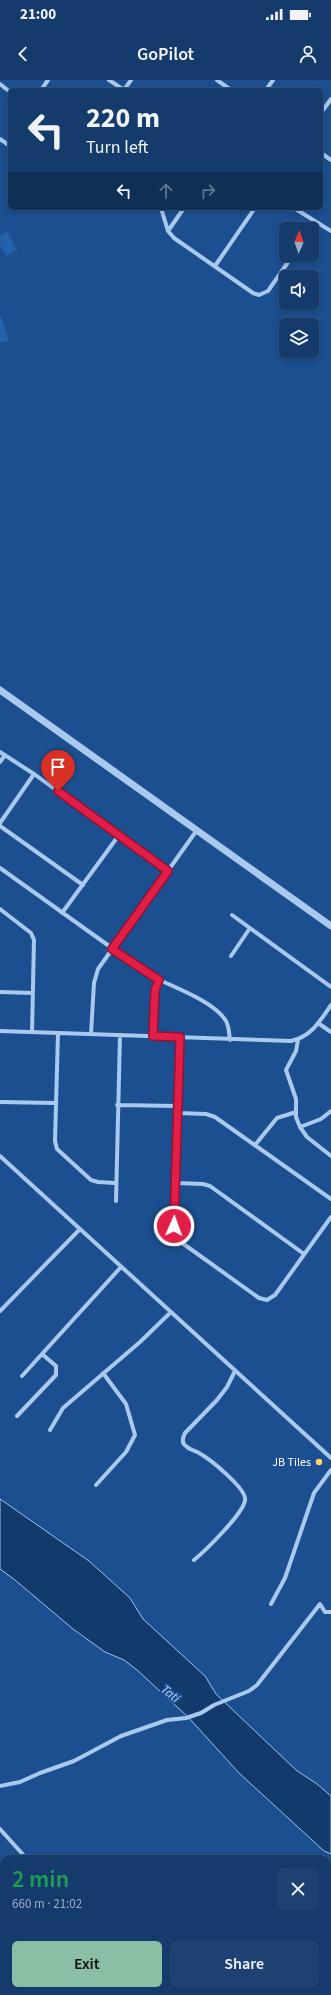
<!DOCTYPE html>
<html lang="en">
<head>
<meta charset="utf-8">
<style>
	body { margin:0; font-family:"Source Sans 3",sans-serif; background:#1d4271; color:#f1f3f6; height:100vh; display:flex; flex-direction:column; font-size:15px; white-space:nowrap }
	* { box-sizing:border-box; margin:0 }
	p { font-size:13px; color:#9dadc1 }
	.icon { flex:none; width:22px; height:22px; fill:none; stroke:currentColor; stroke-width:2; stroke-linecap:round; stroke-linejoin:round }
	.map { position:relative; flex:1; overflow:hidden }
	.side { position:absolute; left:0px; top:1775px; width:331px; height:140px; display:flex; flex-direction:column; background:#143b6b; border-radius:12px 12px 0 0; box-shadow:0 2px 6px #0003,0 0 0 1px #33557e }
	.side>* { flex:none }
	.top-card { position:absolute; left:8px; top:8px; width:315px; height:122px; border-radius:6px; box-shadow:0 2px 6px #0003,0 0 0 1px #33557e; background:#143b6b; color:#f1f3f6; overflow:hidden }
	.needle { width:26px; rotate:2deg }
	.buttons { position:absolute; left:279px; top:142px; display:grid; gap:8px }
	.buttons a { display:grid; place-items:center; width:40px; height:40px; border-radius:6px; background:#143b6b; box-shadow:0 2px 6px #0003,0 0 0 1px #33557e; font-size:20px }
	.pin { position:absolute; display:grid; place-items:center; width:34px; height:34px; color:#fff; margin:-41px -17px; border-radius:50% 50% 50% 0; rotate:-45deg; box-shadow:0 0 4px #0007 }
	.pin .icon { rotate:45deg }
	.me { position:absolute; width:44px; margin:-22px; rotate:2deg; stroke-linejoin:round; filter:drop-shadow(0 0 3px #0008) }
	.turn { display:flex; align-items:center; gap:14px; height:84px; padding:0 12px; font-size:18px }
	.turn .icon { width:52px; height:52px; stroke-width:2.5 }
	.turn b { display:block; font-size:28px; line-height:34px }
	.lanes { display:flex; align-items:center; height:38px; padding:0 12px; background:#0003; justify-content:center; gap:20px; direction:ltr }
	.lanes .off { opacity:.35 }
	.round { display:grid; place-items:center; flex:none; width:42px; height:42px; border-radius:6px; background:#1d4271 }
	.headline { display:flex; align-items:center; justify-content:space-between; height:68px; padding:0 12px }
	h1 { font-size:24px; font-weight:600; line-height:30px; color:#1e9e55 }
	.primary-button { display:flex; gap:8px; margin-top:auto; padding:8px 12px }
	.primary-button a { flex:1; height:46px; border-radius:6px; background:#8abfa5; color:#111; font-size:16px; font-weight:600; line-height:46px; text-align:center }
	.primary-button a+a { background:#1d4271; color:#f1f3f6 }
	.status { display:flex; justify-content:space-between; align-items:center; height:28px; padding:0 20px; background:#143b6b; direction:ltr }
	.status svg { height:11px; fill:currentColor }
	header { display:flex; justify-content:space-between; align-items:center; height:52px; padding:0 12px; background:#143b6b; font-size:18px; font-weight:600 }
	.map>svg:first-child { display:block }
	.green { fill:#2461a8 }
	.water { fill:#123a6d; stroke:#9cc4f0 }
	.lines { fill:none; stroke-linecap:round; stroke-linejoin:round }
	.minor { stroke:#a9c9ee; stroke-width:4 }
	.tertiary { stroke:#a9c9ee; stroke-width:7 }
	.route-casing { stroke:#92132f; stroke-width:10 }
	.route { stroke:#e11d48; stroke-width:7 }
	.poi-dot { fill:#ffd166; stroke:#1b4f8f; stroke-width:1.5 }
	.labels { text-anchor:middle; stroke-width:4; stroke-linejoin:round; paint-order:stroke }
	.poi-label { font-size:12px; fill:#fff; stroke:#1b4f8f; text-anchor:end }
	.water-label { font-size:13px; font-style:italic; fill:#b5d3f5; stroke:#1b4f8f }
</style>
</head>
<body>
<div class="status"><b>21:00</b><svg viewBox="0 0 49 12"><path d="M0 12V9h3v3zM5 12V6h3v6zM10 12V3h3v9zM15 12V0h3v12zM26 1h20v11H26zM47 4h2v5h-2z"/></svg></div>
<header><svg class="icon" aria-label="back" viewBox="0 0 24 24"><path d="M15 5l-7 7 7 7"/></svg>GoPilot<svg class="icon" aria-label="person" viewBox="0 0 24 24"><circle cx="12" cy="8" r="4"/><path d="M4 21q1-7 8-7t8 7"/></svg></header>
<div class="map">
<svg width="331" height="1915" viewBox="0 0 331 1915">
	<rect width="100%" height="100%" fill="#1b4f8f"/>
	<!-- green -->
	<path class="green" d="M7,151l10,19 -11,6 -6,-11v-10z
		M0,233l9,28 -9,2z"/>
	<!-- water -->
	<path class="water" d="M0,1419l89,62 41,37 13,21 62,57 11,18 80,76 21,14 14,12v58l-7,-3 -85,-78 -51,-56 -51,-47 -13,-10 -19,-8 -32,-23 -58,-49 -15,-11z"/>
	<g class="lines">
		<!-- minor -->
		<path class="minor" d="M109,0l15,10
			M217,0l14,10
			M0,4l10,8
			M41,10l7,-10
			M124,10l7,-10
			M266,10l7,-10
			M321,33l10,-14
			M0,59l10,7
			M321,73l10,7
			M161,128l7,23 6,7 79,55 6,2 9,-4 25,-36
			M294,128l37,23
			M311,149l4,-6
			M168,151l16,-23
			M215,186l40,-58
			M0,672l34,22 134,97
			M0,682l5,-7
			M0,743l34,-49
			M0,746l83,59
			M0,788l151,108c20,10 63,25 75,45 3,5 3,13 4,19
			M0,829l31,24 3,7 -2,92
			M62,833l57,-78
			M232,835l99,72
			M231,876l19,-28
			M0,912l33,1
			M318,943l13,9
			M0,951l291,10c20,-4 29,-20 40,-36
			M58,953l-3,108 2,8 34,31 7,2 17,1
			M91,954l3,-51 4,-14 99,-139
			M153,956l2,-46 4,-10
			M180,957l-6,189 1,8 3,6 81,58 8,2 8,-5 56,-78
			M298,960l-2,11 -10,19 10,29v18l4,10 7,10 24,19
			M0,1022l55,1
			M117,1025l61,1
			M178,1033l28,1 9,3 116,82
			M300,1047l21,-8 10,-8
			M255,1065l22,-27 19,-6
			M0,1076l331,302
			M176,1103l27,1 7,2 94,68
			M116,1121l4,-166
			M0,1231l80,-82
			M22,1296l99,-109
			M17,1336l39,-41v-9l-14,-12
			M50,1350l13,-22 77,-66 31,-30
			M96,1405l30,-33 9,-17 -9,-31 -23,-31
			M194,1480c11,-9 50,-47 51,-60 2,-11 -35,-41 -46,-47 -4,-3 -10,-3 -13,-7 -5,-3 -3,-9 -1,-13l32,-33 10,-13 8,-16
			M271,1524l14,-26 29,-85 17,-23
			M0,1706l20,-4 20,-9 34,-12 47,-25 46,-16 19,-2 15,-5 13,-8 35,-14 8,-6 63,-81 5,8h6
			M0,1749l27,30
			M0,1850l4,-1
			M0,1887h4
			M145,1911l4,4"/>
		<!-- tertiary -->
		<path class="tertiary" d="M0,610l331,236"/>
	</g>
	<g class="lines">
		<defs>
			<path id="route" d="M58,711l110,80 -56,78 47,31 -4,10 -2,46 27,1 -6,189"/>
		</defs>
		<!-- route casing -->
		<use href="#route" class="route-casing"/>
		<!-- route -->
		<use href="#route" class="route"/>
	</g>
	<!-- markers -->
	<circle class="poi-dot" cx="319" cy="1382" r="4"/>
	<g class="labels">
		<!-- poi labels -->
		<g class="poi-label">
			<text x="311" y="1386">JB Tiles</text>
		</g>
		<!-- water labels -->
		<g class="water-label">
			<text transform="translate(171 1613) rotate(38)" y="5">Tati</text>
		</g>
	</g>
</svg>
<div class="buttons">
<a><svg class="needle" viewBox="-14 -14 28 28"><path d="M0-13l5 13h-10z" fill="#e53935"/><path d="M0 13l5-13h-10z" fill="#9dadc1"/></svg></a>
<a><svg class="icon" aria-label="sound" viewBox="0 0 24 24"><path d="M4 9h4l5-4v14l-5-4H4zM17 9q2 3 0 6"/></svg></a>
<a><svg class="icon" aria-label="layers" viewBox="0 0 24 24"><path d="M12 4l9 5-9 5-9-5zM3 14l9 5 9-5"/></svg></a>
</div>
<div class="pin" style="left:58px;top:711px;background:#d93025"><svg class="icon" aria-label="arrive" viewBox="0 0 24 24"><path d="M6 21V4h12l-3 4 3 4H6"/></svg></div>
<svg class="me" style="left:174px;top:1146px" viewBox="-20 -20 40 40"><circle r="17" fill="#e11d48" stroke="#fff" stroke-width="3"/><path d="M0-11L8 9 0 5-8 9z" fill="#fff"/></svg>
<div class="top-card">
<div class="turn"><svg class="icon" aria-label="left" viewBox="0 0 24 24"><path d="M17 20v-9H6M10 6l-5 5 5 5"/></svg><div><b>220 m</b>Turn left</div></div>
<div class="lanes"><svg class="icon" aria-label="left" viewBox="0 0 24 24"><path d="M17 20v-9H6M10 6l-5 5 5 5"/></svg><svg class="icon off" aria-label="ahead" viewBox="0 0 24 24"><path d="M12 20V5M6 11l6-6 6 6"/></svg><svg class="icon off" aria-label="right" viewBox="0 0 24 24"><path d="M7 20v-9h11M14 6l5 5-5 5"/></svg></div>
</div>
<section class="side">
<div class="headline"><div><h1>2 min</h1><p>660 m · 21:02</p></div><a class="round"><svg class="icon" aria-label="close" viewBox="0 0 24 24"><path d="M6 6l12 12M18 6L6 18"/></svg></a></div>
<div class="primary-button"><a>Exit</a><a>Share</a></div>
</section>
</div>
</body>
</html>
